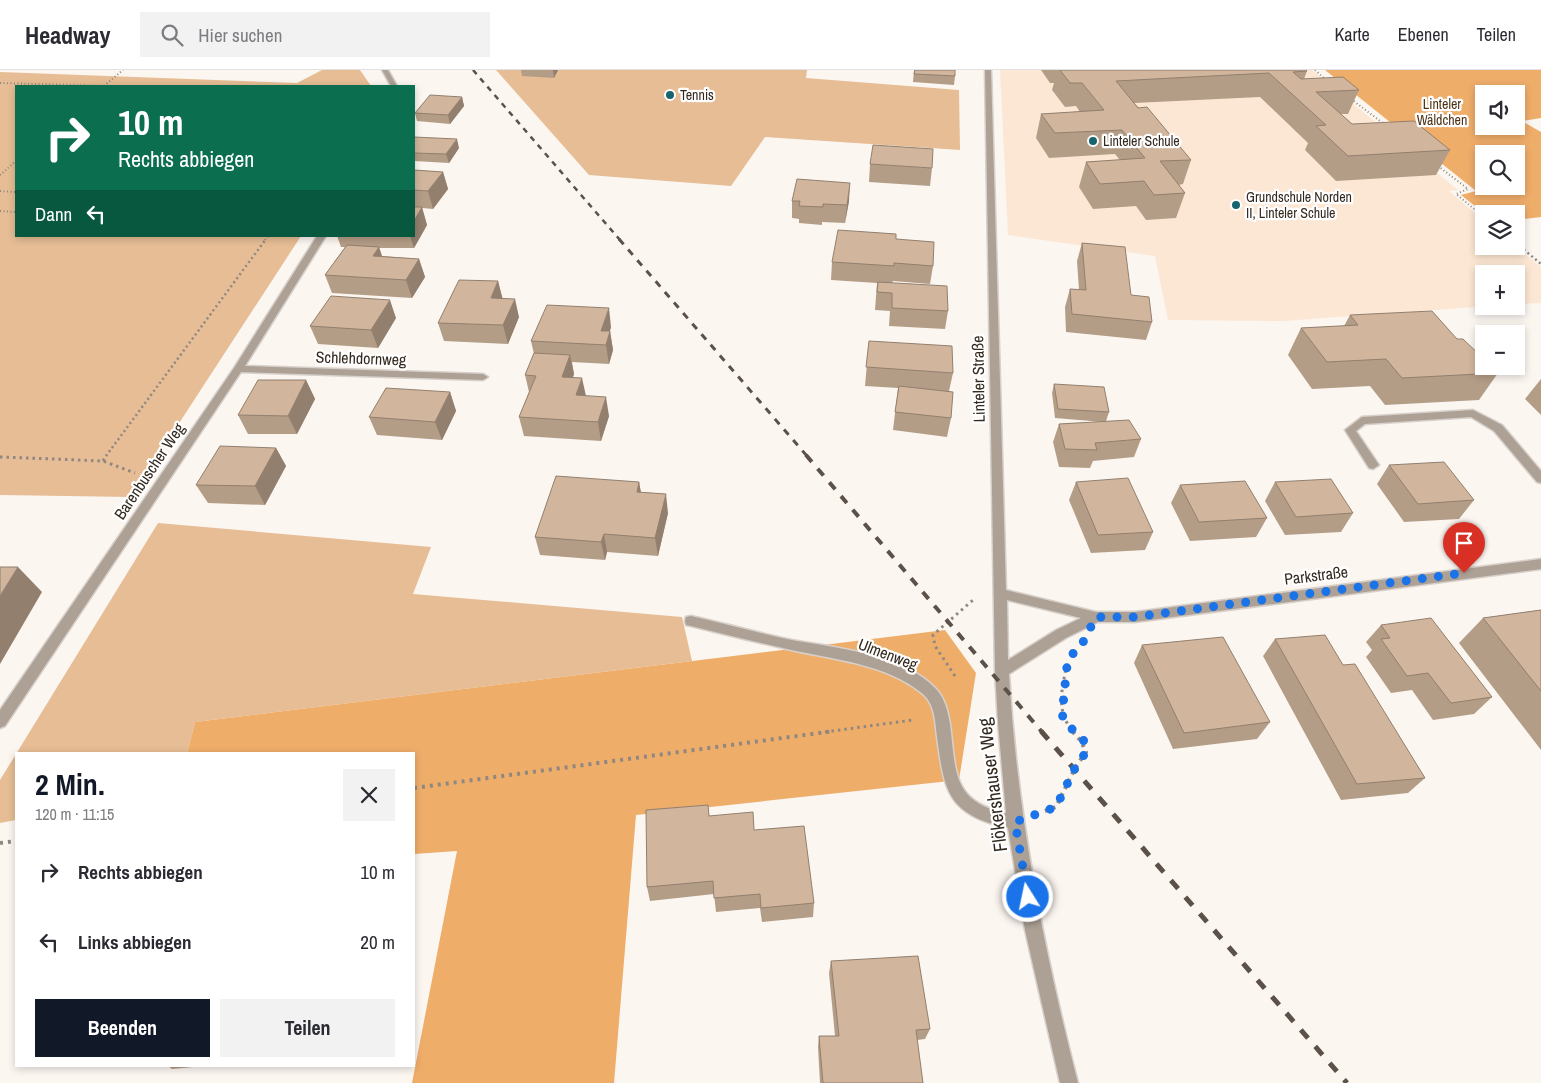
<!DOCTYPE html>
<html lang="de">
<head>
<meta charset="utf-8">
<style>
	body { margin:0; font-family:"Archivo Narrow",sans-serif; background:#f2f2f3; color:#2b2b33; height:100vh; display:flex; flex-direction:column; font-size:19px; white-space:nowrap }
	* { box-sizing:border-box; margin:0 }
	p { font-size:16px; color:#7c7c81 }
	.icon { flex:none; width:28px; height:28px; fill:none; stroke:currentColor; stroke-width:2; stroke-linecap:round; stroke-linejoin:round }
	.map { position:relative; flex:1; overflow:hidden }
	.details { position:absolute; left:15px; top:682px; width:400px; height:315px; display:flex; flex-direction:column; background:#fff; border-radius:0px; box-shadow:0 2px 8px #0003 }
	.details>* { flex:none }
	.guide { position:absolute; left:15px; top:15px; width:400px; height:152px; border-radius:0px; box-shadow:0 2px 8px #0003; background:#0b6e4f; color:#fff; overflow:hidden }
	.buttons { position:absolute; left:1475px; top:15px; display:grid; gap:10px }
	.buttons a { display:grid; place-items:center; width:50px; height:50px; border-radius:0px; background:#fff; box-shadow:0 2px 8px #0003; font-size:25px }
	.pin { position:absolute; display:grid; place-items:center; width:42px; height:42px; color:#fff; margin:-51px -21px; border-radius:50% 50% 50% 0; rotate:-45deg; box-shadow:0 0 5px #0007 }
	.pin .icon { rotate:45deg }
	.me { position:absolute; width:55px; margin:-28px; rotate:350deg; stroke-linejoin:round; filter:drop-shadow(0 0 4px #0008) }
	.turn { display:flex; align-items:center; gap:18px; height:105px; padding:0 20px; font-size:22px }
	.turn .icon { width:65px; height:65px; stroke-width:2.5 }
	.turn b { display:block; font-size:35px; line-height:42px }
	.then { display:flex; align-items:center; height:48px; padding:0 20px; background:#0003; gap:10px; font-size:19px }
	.round { display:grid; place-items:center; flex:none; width:52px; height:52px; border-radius:0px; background:#f2f2f3 }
	.head { display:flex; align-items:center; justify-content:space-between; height:85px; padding:0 20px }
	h1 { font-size:30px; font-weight:800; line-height:38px; color:#111827 }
	.cta { display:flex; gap:10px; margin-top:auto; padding:10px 20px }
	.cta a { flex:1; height:58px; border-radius:0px; background:#111827; color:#fff; font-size:20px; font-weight:800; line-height:58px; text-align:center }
	.cta a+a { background:#f2f2f3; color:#2b2b33 }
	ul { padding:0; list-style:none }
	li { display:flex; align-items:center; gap:15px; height:70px; padding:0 20px }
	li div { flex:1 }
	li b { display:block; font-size:19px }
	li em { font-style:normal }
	header { display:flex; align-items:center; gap:30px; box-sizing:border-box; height:70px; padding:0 25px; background:#fff; border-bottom:1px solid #e1e1e2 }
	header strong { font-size:24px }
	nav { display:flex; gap:28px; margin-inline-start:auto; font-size:18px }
	.search { width:350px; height:45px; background:#f2f2f3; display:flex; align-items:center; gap:12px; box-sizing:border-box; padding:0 18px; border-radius:0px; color:#7c7c81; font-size:19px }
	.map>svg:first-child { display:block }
	.built { fill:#fce7d4 }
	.green { fill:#e6bd95 }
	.forest { fill:#efad6a; fill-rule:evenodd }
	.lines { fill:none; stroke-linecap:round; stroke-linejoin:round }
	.service-casing { stroke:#d8d1cb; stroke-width:3 }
	.minor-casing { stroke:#d8d1cb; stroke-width:3 }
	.path-far3 { stroke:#908880; stroke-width:2; stroke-dasharray:1 2.5; stroke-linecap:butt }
	.path-far2 { stroke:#908880; stroke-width:2.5; stroke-dasharray:2 3; stroke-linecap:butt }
	.path-far1 { stroke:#908880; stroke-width:3; stroke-dasharray:2.5 4; stroke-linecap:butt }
	.path { stroke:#908880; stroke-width:4; stroke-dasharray:3 5; stroke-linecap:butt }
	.service { fill:#ada196; fill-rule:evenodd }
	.minor { fill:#ada196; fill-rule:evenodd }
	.rail-far3 { stroke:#5b5148; stroke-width:2.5; stroke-dasharray:5.5 5.5; stroke-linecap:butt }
	.rail-far2 { stroke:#5b5148; stroke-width:3; stroke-dasharray:7 7; stroke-linecap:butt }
	.rail-far1 { stroke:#5b5148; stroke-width:4; stroke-dasharray:9 9; stroke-linecap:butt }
	.rail { stroke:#5b5148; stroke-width:5; stroke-dasharray:11 11; stroke-linecap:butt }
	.wall { fill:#b49d87 }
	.shaded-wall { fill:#927f6e }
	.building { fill:#d1b69d; stroke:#927f6e }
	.route { stroke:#1a73e8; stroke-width:9; stroke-dasharray:0 16.2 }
	.poi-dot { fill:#17646e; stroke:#fff; stroke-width:2 }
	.labels { text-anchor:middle; stroke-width:4.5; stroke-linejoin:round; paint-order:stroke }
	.far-poi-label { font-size:14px; fill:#33291f; stroke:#fff; text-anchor:start }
	.far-park-label { font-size:14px; fill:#4e3316; stroke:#fff }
	.street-label { font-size:16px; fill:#33291f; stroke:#fff }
	.near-street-label { font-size:19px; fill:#33291f; stroke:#fff }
</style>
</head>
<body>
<header>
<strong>Headway</strong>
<div class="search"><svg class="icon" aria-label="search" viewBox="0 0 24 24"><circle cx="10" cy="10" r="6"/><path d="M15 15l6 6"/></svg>Hier suchen</div>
<nav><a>Karte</a><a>Ebenen</a><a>Teilen</a></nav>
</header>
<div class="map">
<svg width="1541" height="1013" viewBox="0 0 1541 1013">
	<rect width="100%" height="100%" fill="#fcf6f1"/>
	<!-- built -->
	<path class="built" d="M1000,0h312l146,120 -9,1 35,30v25h31l26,21v36l-25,1v-30h-32v32h6l-206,15 -116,-1 -13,-64 -147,-21z"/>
	<!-- green -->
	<path class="green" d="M322,0h38l11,16h-355v150h285l-170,261 -131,-2v-423l297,11z
		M496,0h311l-1,8 153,12 1,60 -195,-13 -34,49 -142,-11z
		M158,453l273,24 -18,47 269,23 10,44 -497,61 -8,32h-171z
		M16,684v66l-16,3v-43z"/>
	<!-- forest -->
	<path class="forest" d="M1325,0h216v48l-19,3 19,11v85l-25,3v-6h-31l-24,-19 15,-4zM1484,24h32v32h-32zM1484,84h32v32h-32z
		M945,560l31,43 -17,107 -323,35 -22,268h-202l45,-232 -43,3v-100h-227l8,-32z"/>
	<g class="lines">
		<defs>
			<path id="service" d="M1473,340l29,15 39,46v12l-4,-1 -43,-51 -23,-14 -106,7 -9,7 23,34 -6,4 -4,-1 -24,-38 17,-13z"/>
			<path id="minor" d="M382,0h6l9,16h-6z
				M985,0h6l15,520 90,22h39l406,-53v10l-406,53h-37l-32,16 -57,36c8,139 34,274 69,409h-18l-35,-153 -17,-102c-64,-14 -64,-40 -72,-99 -1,-13 -3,-26 -13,-35 -38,-31 -89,-34 -136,-45 -32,-7 -64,-15 -96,-23l-5,-1 -1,-4 1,-4 5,-1c32,7 64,16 96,23 46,9 116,14 149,50 9,9 12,24 14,35 6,48 2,78 56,89l-8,-90 -3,-52zM1007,530l74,18 -25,12 -48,30z
				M317,166h9l-81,130 238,8 5,3 -5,3 -242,-8 -236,354 -5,2v-18l234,-342z"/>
		</defs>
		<!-- service casing -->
		<use href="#service" class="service-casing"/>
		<!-- minor casing -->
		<use href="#minor" class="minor-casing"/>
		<!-- path-far3 -->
		<path class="path-far3" d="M1315,0l11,10
			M0,13l108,3
			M104,16l19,-16
			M1351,29l33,25
			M1438,96l30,23 -12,5 28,23
			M0,105l16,-14
			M0,121l16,1
			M0,141l16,1
			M265,170l3,-4"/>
		<!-- path-far2 -->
		<path class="path-far2" d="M1516,173l25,21
			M106,386l160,-217"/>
		<!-- path-far1 -->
		<path class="path-far1" d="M0,387l103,4 32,12
			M103,391l4,-6
			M1067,594c-5,24 -12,49 7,68
			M955,606l-20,-30 -2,-11 40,-35
			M825,662l88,-12"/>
		<!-- path -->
		<path class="path" d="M414,718l420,-57
			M1045,741l11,-4 19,-39 11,-16 -5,-11 -9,-10
			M0,773l16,-2"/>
		<!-- service -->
		<use href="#service" class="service"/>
		<!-- minor -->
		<use href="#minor" class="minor"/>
		<!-- rail-far3 -->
		<path class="rail-far3" d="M473,0l147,170"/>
		<!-- rail-far2 -->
		<path class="rail-far2" d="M619,169l188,217"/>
		<!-- rail-far1 -->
		<path class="rail-far1" d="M806,385l236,277"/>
		<!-- rail -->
		<path class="rail" d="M1041,661l306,352"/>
	</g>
	<!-- wall -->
	<path class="wall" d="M521,0h37l-4,8 -32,-2z
		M914,0l41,6 -1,9 -41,-3z
		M1041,0h265l1,1 -3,8 55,11 -11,24h-7l11,10 98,26 -14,25 -100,6 -31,-31 3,-7 -48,-46 -126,6 57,57 -8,24 -4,1 6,8 -9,25 -30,2 -10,-14 -43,3 -14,-22 7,-25 34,-2 -5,-6 -66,4 -13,-20 5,-24 39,-2 -4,-6 -11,1 -13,-17 2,-7h-4z
		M462,27l2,9 -14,18 -33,-3 -2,-8z
		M414,67l45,11 -10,15 -35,-2z
		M870,94l62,4 -2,18 -61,-4z
		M414,100l29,2 5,17 -15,20 -11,-1 5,17 -13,23h-35l3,8 37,3 6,18 -13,21 -80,-5 -7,-18 20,-28h-4l-4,-11h77z
		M792,131h57l-4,22 -23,-1v3l-23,-2v-4l-7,-1z
		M896,169l37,27 -3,18 -37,-3 -1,2 56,28 -3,18 -56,-3 1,-15 -15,-1 2,-27 -46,-3 1,-18z
		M1082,173l49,52 21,27 -6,18 -80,-8 -1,-25 5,-18 9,1 -2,-29z
		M498,211l4,17 17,19 -11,27 -64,-3 -6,-18z
		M1350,245l107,24 41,34 -19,27 -94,5 -15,-19 -58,3 -24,-34 13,-27 43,-2z
		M396,248l-18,30 -60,-4 -8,-18z
		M611,257l-1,4 3,19 -4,14 -37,-2 2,12 -1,3 13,19 23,20 -8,25 -77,-5 -5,-19 10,-25 -4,-17 9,-21 -3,-13z
		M869,271l84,32 -4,18 2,27 -4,19 -54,-7 5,-42 -33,-2z
		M1541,309v36l-16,-16z
		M306,310l9,19 -18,35h-49l-10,-19z
		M1054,314l55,28 -3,9 35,18 -7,18 -41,4 -3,7 -31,-1 -6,-25 6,-18 44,-2 -48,-4 -3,-25z
		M450,322l6,19 -14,29 -65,-5 -8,-18z
		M276,378l10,18 -21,39 -57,-2 -12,-18z
		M1389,395l85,35 -15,19 -55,3 -27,-38z
		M639,412l2,10 27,21 -10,43 -51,-4 -2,8 -65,-5 -5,-18z
		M1076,412l77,50 -8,18 -54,3 -22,-53z
		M1275,412l78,31 -12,19 -56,3 -20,-34z
		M1180,415l87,33 -11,19 -66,4 -19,-38z
		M1541,540v140l-82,-107 24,-25z
		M1381,555l111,72 -18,17 -41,6 -21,-30 -21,3 -25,-36 6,-7 -6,-8z
		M1275,569l68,26 82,113 -17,15 -67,7 -78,-144z
		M1142,575l128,77 -13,17 -84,10 -39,-86z
		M710,746l44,14 60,73 -1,14 -51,5 -2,-14 -44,4 -2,-18 -64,7 -3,-14z
		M831,891l99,68 -5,10 -8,1 6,43h-103l-2,-36 1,-11h16l-6,-63z
		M168,996h36l-32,3z"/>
	<!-- shaded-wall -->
	<path class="shaded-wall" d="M553,0h5l-4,8z
		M462,27l2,9 -14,18 -2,-9z
		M457,69l2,9 -10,15 -3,-9z
		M443,102l5,17 -15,20 -5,-18z
		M850,113l-1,18 -4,22 2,-18z
		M422,137l5,18 -13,23 -4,-12h4v-15z
		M379,177l6,18 -12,-9z
		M419,189l6,18 -13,21 -6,-18z
		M498,211l5,19 -12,-2z
		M515,229l4,18 -11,27 -5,-19z
		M390,230l6,18 -18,30 -7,-18z
		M609,238l2,19 -6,18 -4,-14z
		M610,261l3,19 -4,14 -3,-19z
		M570,285l4,19 -8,21 -4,-18z
		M582,308l4,18 -10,-1z
		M306,310l9,19 -18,35 -9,-18z
		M450,322l6,19 -14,29 -7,-18z
		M606,327l3,19 -8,25 -3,-19z
		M276,378l10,18 -21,39 -10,-19z
		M639,412l3,18 -5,-8z
		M666,424l2,19 -10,43 -3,-18z
		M604,464l3,18 -2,8 -4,-18z
		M18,497l24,25 -42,72v-68z"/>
	<!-- building -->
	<path class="building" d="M915,0h40v6l-41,-2z
		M1060,0h246l1,1 -14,1 8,7 42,-2 16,13 -43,2 36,32 62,-3 36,29 -102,6 -32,-30 10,-1 -57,-52 -153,8 22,27 9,-1 44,53 -31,1 25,32 -31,2 -10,-14 -44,3 -14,-22 59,-4 -23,-28 -67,3 -14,-19 63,-4 -22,-27h-12z
		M430,25l32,2 -14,18 -33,-2z
		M414,67l43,2 -11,15 -32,-1z
		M873,75l60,4 -1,19 -62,-4z
		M414,100l29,2 -15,19 -14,-1z
		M797,109l53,4 -3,22 -24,-1v3l-24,-1 1,-5h-8z
		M414,137h8l-8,14z
		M838,160l58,4v5l38,3 -1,24 -39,-3v3l-62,-4z
		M1082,173l43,4 6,48 18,2 3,25 -80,-8 -2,-25 16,1z
		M347,175l32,2 -6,9 46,3 -13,21 -81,-5z
		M459,210l39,1 -7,17 24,1 -12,26 -65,-2z
		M878,212l69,4 1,25 -56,-3v-15l-15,-1z
		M331,226l59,4 -19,30 -61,-4z
		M547,235l62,3 -8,23h9l-4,14 -75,-4z
		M1432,241l25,28h6l21,20v7h7l7,7 -96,5 -16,-19 -59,3 -26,-34 57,-3 -8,-10z
		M869,271l83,5 1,27 -87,-6z
		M534,283l36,2 -8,22 20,1 -6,17 30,2 -8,25 -79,-5 17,-41 -11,-1z
		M258,310h48l-18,36 -50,-1z
		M1054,314l50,3 5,25 -51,-3z
		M899,316l54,6 -2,26 -56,-6z
		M386,318l64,4 -15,30 -66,-5z
		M1129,350l12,19 -46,4 2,7 -32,-1 -6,-25z
		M220,376l56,2 -21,38 -59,-1z
		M1444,392l30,38 -56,4 -29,-39z
		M556,406l83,6 -2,10 29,2 -11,44 -51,-4 -3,8 -66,-5z
		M1128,408l25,54 -55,3 -22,-53z
		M1331,409l22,34 -57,4 -21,-35z
		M1245,411l22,37 -68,4 -19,-37z
		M0,497h18l-18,29z
		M1541,540v81l-58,-73z
		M1431,548l61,79 -41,6 -23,-30 -21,3 -26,-37 9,-1 -9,-13z
		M1325,565l18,30 12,-1 70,114 -68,6 -82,-145z
		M1223,567l47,85 -86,11 -42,-88z
		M708,735l1,11 44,-4 1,18 50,-4 10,77 -53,5 -1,-14 -46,4 -1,-17 -66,6 -1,-77z
		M918,886l12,73 -14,1 7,53h-100l-4,-47h20l-8,-75z"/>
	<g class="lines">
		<!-- route -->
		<path class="route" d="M1028,827l-13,-75 41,-15 19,-39 11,-16 -2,-11 -14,-14 -8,-12 5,-49 3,-10 10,-8 16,-31h39l329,-44"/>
	</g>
	<!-- markers -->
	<g class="poi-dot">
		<circle cx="670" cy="25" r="5"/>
		<circle cx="1093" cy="71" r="5"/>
		<circle cx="1236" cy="135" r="5"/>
	</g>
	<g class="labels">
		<!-- far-poi labels -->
		<g class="far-poi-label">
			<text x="680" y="30">Tennis</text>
			<text x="1103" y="76">Linteler Schule</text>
			<text x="1246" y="132">Grundschule Norden<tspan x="1246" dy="16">II, Linteler Schule</tspan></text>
		</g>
		<!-- far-park labels -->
		<g class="far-park-label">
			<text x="1442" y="39">Linteler<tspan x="1442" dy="16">Wäldchen</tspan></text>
		</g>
		<!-- street labels -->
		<g class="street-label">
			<text transform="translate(361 288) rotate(2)" y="6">Schlehdornweg</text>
			<text transform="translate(978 309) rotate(-91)" y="6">Linteler Straße</text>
			<text transform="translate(149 401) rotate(-56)" y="6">Barenbuscher Weg</text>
			<text transform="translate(1316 505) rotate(-7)" y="6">Parkstraße</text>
			<text transform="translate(888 584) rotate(21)" y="6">Ulmenweg</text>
		</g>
		<!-- near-street labels -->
		<g class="near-street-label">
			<text transform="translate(992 715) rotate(-97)" y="7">Flökershauser Weg</text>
		</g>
	</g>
</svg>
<div class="buttons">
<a><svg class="icon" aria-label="sound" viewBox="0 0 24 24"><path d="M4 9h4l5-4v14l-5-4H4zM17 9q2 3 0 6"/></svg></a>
<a><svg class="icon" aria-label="search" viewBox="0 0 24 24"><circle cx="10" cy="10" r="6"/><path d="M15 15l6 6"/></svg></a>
<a><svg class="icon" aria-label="layers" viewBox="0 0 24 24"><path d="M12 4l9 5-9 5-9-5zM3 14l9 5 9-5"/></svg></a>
<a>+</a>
<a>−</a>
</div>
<div class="pin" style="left:1464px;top:503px;background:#d93025"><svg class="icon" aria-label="arrive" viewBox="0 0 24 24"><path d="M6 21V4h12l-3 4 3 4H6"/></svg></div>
<svg class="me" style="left:1028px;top:827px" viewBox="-20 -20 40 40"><circle r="17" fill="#1a73e8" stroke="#fff" stroke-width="3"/><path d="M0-11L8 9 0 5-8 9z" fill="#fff"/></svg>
<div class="guide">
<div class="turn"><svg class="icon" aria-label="right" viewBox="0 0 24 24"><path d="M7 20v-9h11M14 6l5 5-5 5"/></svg><div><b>10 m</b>Rechts abbiegen</div></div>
<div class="then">Dann<svg class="icon" aria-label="left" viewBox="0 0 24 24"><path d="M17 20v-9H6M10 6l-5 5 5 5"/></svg></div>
</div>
<section class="details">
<div class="head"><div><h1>2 Min.</h1><p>120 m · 11:15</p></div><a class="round"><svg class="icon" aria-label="close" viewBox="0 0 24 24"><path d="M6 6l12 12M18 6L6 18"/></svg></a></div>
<ul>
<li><svg class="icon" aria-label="right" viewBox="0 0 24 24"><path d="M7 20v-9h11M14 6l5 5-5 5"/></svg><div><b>Rechts abbiegen</b></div><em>10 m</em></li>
<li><svg class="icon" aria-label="left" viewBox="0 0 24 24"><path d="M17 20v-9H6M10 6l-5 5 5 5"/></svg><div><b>Links abbiegen</b></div><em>20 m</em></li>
</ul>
<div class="cta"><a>Beenden</a><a>Teilen</a></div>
</section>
</div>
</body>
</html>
